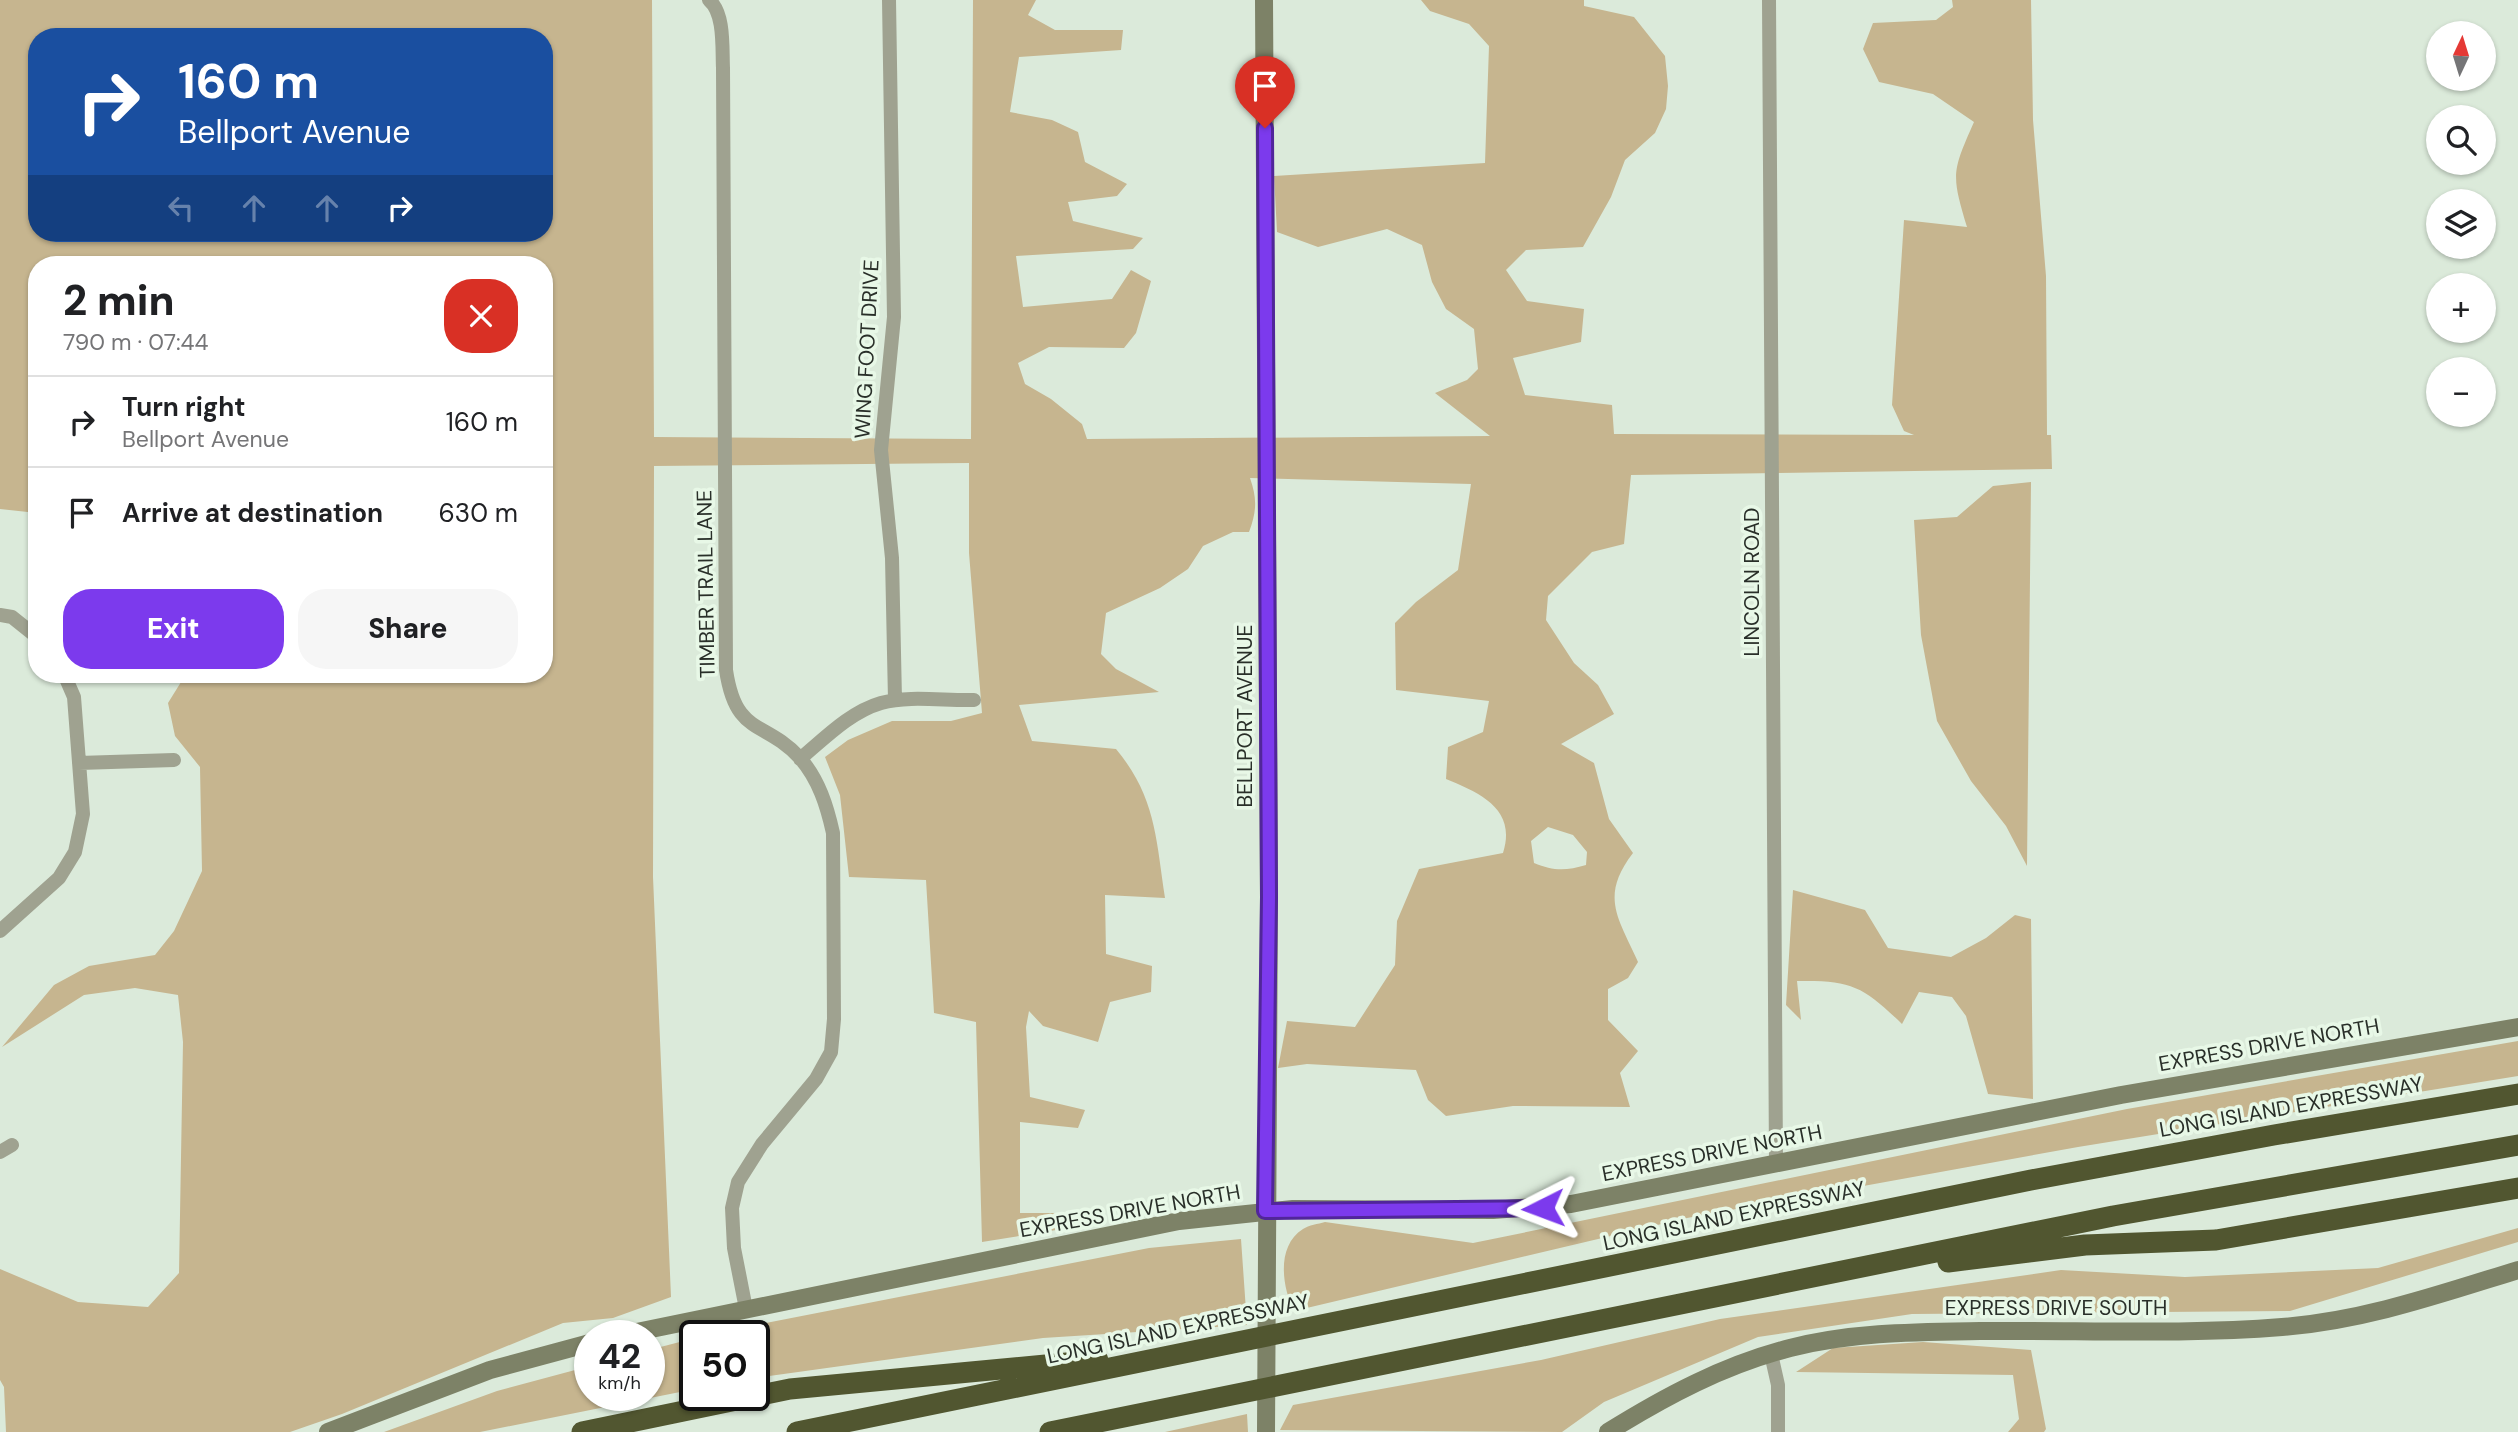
<!DOCTYPE html>
<html lang="en">
<head>
<meta charset="utf-8">
<style>
	body { margin:0; font-family:"DM Sans",sans-serif; background:#f6f6f6; color:#202124; height:100vh; display:flex; flex-direction:column; font-size:26px; white-space:nowrap }
	* { box-sizing:border-box; margin:0 }
	p { font-size:23px; color:#757577 }
	.icon { flex:none; width:38px; height:38px; fill:none; stroke:currentColor; stroke-width:2; stroke-linecap:round; stroke-linejoin:round }
	.map { position:relative; flex:1; overflow:hidden }
	.drawer { position:absolute; left:28px; top:256px; width:525px; height:427px; display:flex; flex-direction:column; background:#fff; border-radius:28px; box-shadow:0 2px 5px #0004 }
	.drawer>* { flex:none }
	.guide { position:absolute; left:28px; top:28px; width:525px; height:214px; border-radius:28px; box-shadow:0 2px 5px #0004; background:#1a4fa0; color:#fff; overflow:hidden }
	.needle { width:46px; rotate:4deg }
	.buttons { position:absolute; left:2426px; top:21px; display:grid; gap:14px }
	.buttons a { display:grid; place-items:center; width:70px; height:70px; border-radius:50%; background:#fff; box-shadow:0 2px 5px #0004; font-size:35px }
	.speed { position:absolute; left:574px; top:1320px; display:flex; gap:14px; font-size:35px; font-weight:700; text-align:center }
	.speed>* { display:grid; place-content:center; width:91px; height:91px; border-radius:50%; background:#fff; box-shadow:0 2px 5px #0004; line-height:1 }
	.speed small { font-size:18px; font-weight:400 }
	.speed .limit { border:4px solid #111; border-radius:10px; background:#fff; color:#111 }
	.pin { position:absolute; display:grid; place-items:center; width:60px; height:60px; color:#fff; margin:-72px -30px; border-radius:50% 50% 50% 0; rotate:-45deg; box-shadow:0 0 7px #0007 }
	.pin .icon { rotate:45deg }
	.me { position:absolute; width:77px; margin:-38px; rotate:267deg; stroke-linejoin:round; filter:drop-shadow(0 0 5px #0008) }
	.turn { display:flex; align-items:center; gap:24px; height:147px; padding:0 35px; font-size:32px }
	.turn .icon { width:91px; height:91px; stroke-width:2.5 }
	.turn b { display:block; font-size:49px; line-height:60px }
	.lanes { display:flex; align-items:center; height:66px; padding:0 35px; background:#0003; justify-content:center; gap:35px; direction:ltr }
	.lanes .off { opacity:.35 }
	.round { display:grid; place-items:center; flex:none; width:74px; height:74px; border-radius:28px; background:#f6f6f6 }
	.head { display:flex; align-items:center; justify-content:space-between; height:119px; padding:0 35px }
	h1 { font-size:42px; font-weight:800; line-height:52px }
	.button { display:flex; gap:14px; margin-top:auto; padding:14px 35px }
	.button a { flex:1; height:80px; border-radius:28px; background:#7c3aed; color:#fff; font-size:28px; font-weight:800; line-height:80px; text-align:center }
	.button a+a { background:#f6f6f6; color:#202124 }
	ul { padding:0; list-style:none }
	li { display:flex; align-items:center; gap:21px; height:91px; padding:0 35px; border-top:2px solid #e0e0e0 }
	li div { flex:1 }
	li b { display:block; font-size:26px }
	li em { font-style:normal }
	.map>svg:first-child { display:block }
	.green { fill:#c6b58f; fill-rule:evenodd }
	.lines { fill:none; stroke-linecap:round; stroke-linejoin:round }
	.minor { stroke:#9fa290; stroke-width:14 }
	.secondary { stroke:#7d8267; stroke-width:18 }
	.motorway { stroke:#515630; stroke-width:21 }
	.route-casing { stroke:#51269a; stroke-width:18 }
	.route { stroke:#7c3aed; stroke-width:12 }
	.labels { text-anchor:middle; stroke-width:7; stroke-linejoin:round; paint-order:stroke }
	.street-label { font-size:21px; fill:#292f29; stroke:#e8f8e7 }
</style>
</head>
<body>
<div class="map">
<svg width="2518" height="1432" viewBox="0 0 2518 1432">
	<rect width="100%" height="100%" fill="#dbeada"/>
	<!-- green -->
	<path class="green" d="M0,0h652l2,437 317,2 2,-439h63l-8,15 27,15h68l-2,20 -102,7 -9,55 42,8 26,12 7,30 42,22 -10,12 -49,6 5,19 70,17 -10,11 -117,7 7,51 89,-8 19,-29 20,11 -15,52 -12,15 -75,-1 -31,16 7,21 26,15 31,25 5,15 403,-3 -55,-43 32,-13 11,-11 -4,-40 -28,-20 -14,-27 -10,-37 -35,-16 -69,18 -41,-15 -3,-56 211,-13 4,-117 -20,-22 -39,-13 -9,-11h163v6l50,11 31,39 3,30 -2,23 -11,24 -30,27 -14,37 -28,50 -57,3 -20,20 21,31 57,8 -3,33 -68,16 12,37 87,10 2,29 300,1 -10,-4 -12,-26 12,-185 63,7c-16,-53 -15,-55 7,-105l-41,-28 -54,-12 -16,-33 10,-26 63,-3 17,-13 -1,-7h79l2,120 13,156 1,159h4l1,34 -421,6 -7,69 -32,8 -44,44 -2,24 28,43 24,22 16,29 -53,30 33,19 15,56 24,34c-34,44 -14,66 5,109l-10,16 -20,11v31l30,31 -18,22 10,34 -117,-1 -67,10 -18,-16 -12,-30 -109,-6 -29,4 9,-47 68,6 40,-62 2,-44 22,-52 84,-16c14,-44 -23,-60 -57,-74l2,-32 35,-15 6,-31 -93,-11 -1,-67 21,-21 42,-32 13,-86 -221,-6c7,20 7,33 -1,54h-16l-30,14 -15,23 -28,19 -54,25 -5,41 15,15 43,23 -140,13 13,36 84,8c40,48 40,90 49,149l-60,-3 1,59 46,12 -1,26 -41,10 -12,40 -55,-16 -14,-15 -3,16 4,70 55,13 -7,18 -58,-6v91h64l3,12 -105,17 -6,-220 -42,-9 -8,-133 -77,-3 -9,-82 -15,-38 23,-17 44,-19h59l31,-8 -13,-160v-90l-315,3 -1,411 18,420 -58,21 -50,5 -221,91 -52,18h-284l-2,-45 -4,-7v-111l78,33 70,5 31,-34 4,-231 -5,-47 -43,-7 -51,7 -82,52 52,-62 35,-19 66,-11 19,-24 28,-60 -2,-104 -25,-31 -7,-33 18,-29h358v-410h-507v249l-37,-4zM37,37h507v196h-507zM1548,827l25,8 14,17 -1,13c-20,6 -33,6 -52,-2l-3,-22z
		M2031,482l-4,384 -21,-40 -35,-45 -34,-60 -16,-86 -7,-115 43,-3 36,-31z
		M1793,890l72,20 23,38 63,9 35,-19 29,-23 16,4 2,180 -45,-5 -22,-78 -14,-19 -33,-5 -17,32c-39,-38 -51,-44 -105,-43l4,39 -15,-15z
		M2518,1041v35l-440,71 -391,71 -393,93c-12,-24 -18,-65 9,-82 6,-4 15,-5 22,-7l148,21 654,-134z
		M2518,1228v14l-228,69 -378,3 -154,23 -154,65 -42,30 -282,-2 13,-25 248,-45 179,-41 341,-49 124,7 193,-9z
		M1241,1239l6,86 -204,13 -289,40v-43h-49l444,-87z
		M695,1338v51l-215,43h-96l113,-41 93,-25v29h59v-45z
		M1923,1342l108,8 15,79 -2,3h-36l11,-13 -6,-44 -217,-3 37,-24z
		M1247,1414l1,18h-83z"/>
	<g class="lines">
		<!-- minor -->
		<path class="minor" d="M709,0c16,13 13,49 14,68l3,602c10,67 38,49 74,88 19,22 27,48 33,75l1,186 -3,33 -15,27 -54,65 -24,38 -6,26 2,40 12,61
			M889,0l5,317 -13,133 11,108 3,142
			M1769,0l7,1164
			M0,615l12,2 25,20
			M800,759c25,-21 50,-47 81,-56 28,-8 64,-2 93,-3
			M79,763l95,-3
			M0,931l59,-53 16,-26 8,-38 -9,-117 -10,-23
			M0,1152l12,-7
			M1771,1354l7,31v47"/>
		<!-- secondary -->
		<path class="secondary" d="M1264,0l5,897 -3,535
			M622,1335l557,-114 114,-12 200,1 78,-6 550,-109 397,-68
			M328,1432l162,-62 100,-27
			M1608,1432c58,-36 116,-67 182,-84 62,-16 126,-16 190,-17 100,-1 202,4 302,-4 81,-6 158,-33 236,-57"/>
		<!-- motorway -->
		<path class="motorway" d="M1948,1262l137,-17 131,-5 302,-52
			M582,1432l208,-43 308,-29
			M797,1432l1234,-252 243,-45 244,-41
			M1050,1432l1063,-216 405,-71"/>
	</g>
	<g class="lines">
		<defs>
			<path id="route" d="M1265,128l4,769 -4,314 278,-3"/>
		</defs>
		<!-- route casing -->
		<use href="#route" class="route-casing"/>
		<!-- route -->
		<use href="#route" class="route"/>
	</g>
	<g class="labels">
		<!-- street labels -->
		<g class="street-label">
			<text transform="translate(867 349) rotate(-87)" y="7">WING FOOT DRIVE</text>
			<text transform="translate(1752 582) rotate(-90)" y="7">LINCOLN ROAD</text>
			<text transform="translate(706 584) rotate(-91)" y="7">TIMBER TRAIL LANE</text>
			<text transform="translate(1245 716) rotate(-90)" y="7">BELLPORT AVENUE</text>
			<text transform="translate(2269 1045) rotate(-10)" y="7">EXPRESS DRIVE NORTH</text>
			<text transform="translate(2291 1107) rotate(-10)" y="7">LONG ISLAND EXPRESSWAY</text>
			<text transform="translate(1712 1153) rotate(-11)" y="7">EXPRESS DRIVE NORTH</text>
			<text transform="translate(1130 1211) rotate(-10)" y="7">EXPRESS DRIVE NORTH</text>
			<text transform="translate(1734 1216) rotate(-12)" y="7">LONG ISLAND EXPRESSWAY</text>
			<text x="2056" y="1315">EXPRESS DRIVE SOUTH</text>
			<text transform="translate(1178 1329) rotate(-12)" y="7">LONG ISLAND EXPRESSWAY</text>
		</g>
	</g>
</svg>
<div class="buttons">
<a><svg class="needle" viewBox="-14 -14 28 28"><path d="M0-13l5 13h-10z" fill="#e53935"/><path d="M0 13l5-13h-10z" fill="#757577"/></svg></a>
<a><svg class="icon" aria-label="search" viewBox="0 0 24 24"><circle cx="10" cy="10" r="6"/><path d="M15 15l6 6"/></svg></a>
<a><svg class="icon" aria-label="layers" viewBox="0 0 24 24"><path d="M12 4l9 5-9 5-9-5zM3 14l9 5 9-5"/></svg></a>
<a>+</a>
<a>−</a>
</div>
<div class="speed"><div>42<small>km/h</small></div><div class="limit">50</div></div>
<div class="pin" style="left:1265px;top:128px;background:#d93025"><svg class="icon" aria-label="arrive" viewBox="0 0 24 24"><path d="M6 21V4h12l-3 4 3 4H6"/></svg></div>
<svg class="me" style="left:1543px;top:1208px" viewBox="-20 -20 40 40"><path d="M0-17L14 15 0 8-14 15z" fill="#7c3aed" stroke="#fff" stroke-width="4"/></svg>
<div class="guide">
<div class="turn"><svg class="icon" aria-label="right" viewBox="0 0 24 24"><path d="M7 20v-9h11M14 6l5 5-5 5"/></svg><div><b>160 m</b>Bellport Avenue</div></div>
<div class="lanes"><svg class="icon off" aria-label="left" viewBox="0 0 24 24"><path d="M17 20v-9H6M10 6l-5 5 5 5"/></svg><svg class="icon off" aria-label="ahead" viewBox="0 0 24 24"><path d="M12 20V5M6 11l6-6 6 6"/></svg><svg class="icon off" aria-label="ahead" viewBox="0 0 24 24"><path d="M12 20V5M6 11l6-6 6 6"/></svg><svg class="icon" aria-label="right" viewBox="0 0 24 24"><path d="M7 20v-9h11M14 6l5 5-5 5"/></svg></div>
</div>
<section class="drawer">
<div class="head"><div><h1>2 min</h1><p>790 m · 07:44</p></div><a class="round" style="background:#d93025;color:#fff"><svg class="icon" aria-label="close" viewBox="0 0 24 24"><path d="M6 6l12 12M18 6L6 18"/></svg></a></div>
<ul>
<li><svg class="icon" aria-label="right" viewBox="0 0 24 24"><path d="M7 20v-9h11M14 6l5 5-5 5"/></svg><div><b>Turn right</b><p>Bellport Avenue</p></div><em>160 m</em></li>
<li><svg class="icon" aria-label="arrive" viewBox="0 0 24 24"><path d="M6 21V4h12l-3 4 3 4H6"/></svg><div><b>Arrive at destination</b></div><em>630 m</em></li>
</ul>
<div class="button"><a>Exit</a><a>Share</a></div>
</section>
</div>
</body>
</html>
